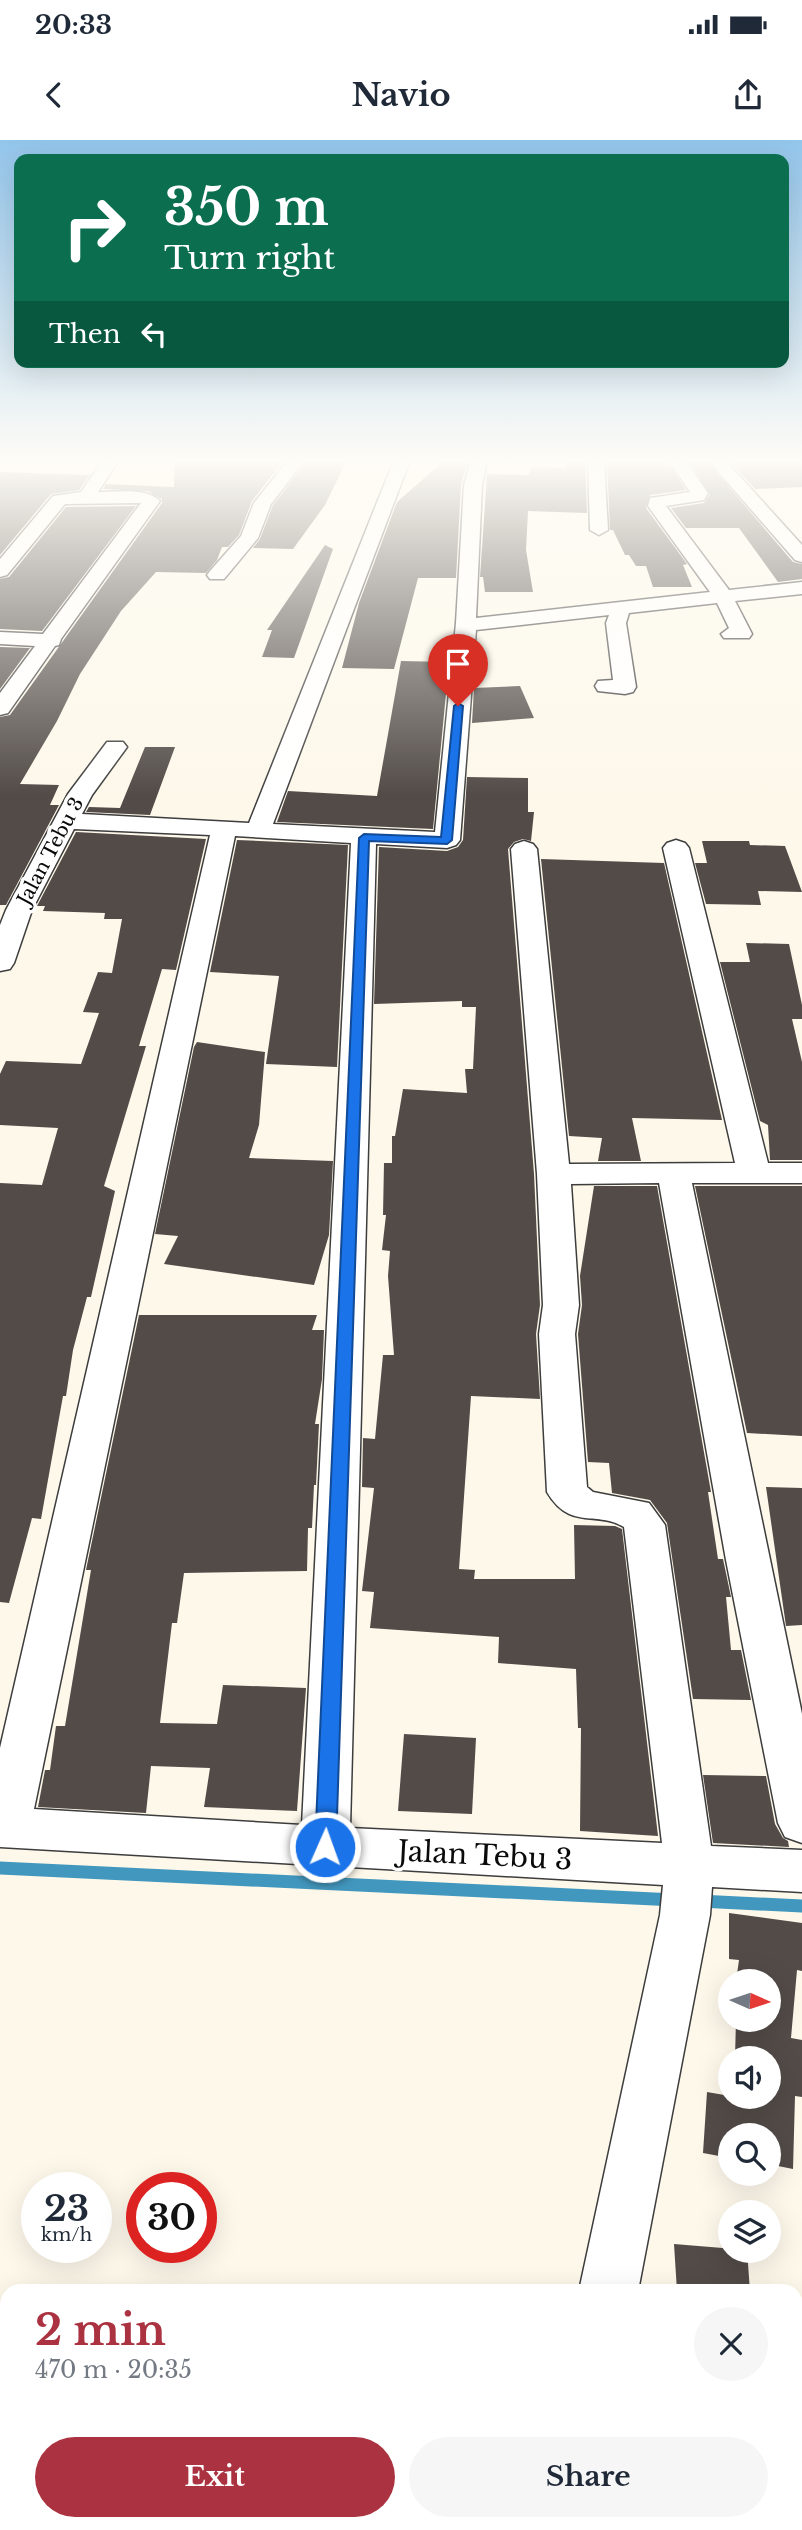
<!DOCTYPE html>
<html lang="en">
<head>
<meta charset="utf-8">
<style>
	body { margin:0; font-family:"Libre Baskerville",serif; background:#f6f6f7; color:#1f2937; height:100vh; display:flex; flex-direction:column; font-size:26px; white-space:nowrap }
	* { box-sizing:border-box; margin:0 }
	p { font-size:23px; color:#747a83 }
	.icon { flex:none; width:38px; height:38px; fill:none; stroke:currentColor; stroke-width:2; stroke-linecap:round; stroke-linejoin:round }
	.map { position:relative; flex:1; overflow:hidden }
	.panel { position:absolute; left:0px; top:2144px; width:803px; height:247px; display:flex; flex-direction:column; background:#fff; border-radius:21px 21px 0 0; box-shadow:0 7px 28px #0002 }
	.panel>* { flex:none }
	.top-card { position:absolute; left:14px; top:14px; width:775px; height:214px; border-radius:14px; box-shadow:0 7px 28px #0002; background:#0b6e4f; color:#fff; overflow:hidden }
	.needle { width:46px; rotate:93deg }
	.tools { position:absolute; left:718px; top:1829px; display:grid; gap:14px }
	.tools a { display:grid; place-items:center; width:63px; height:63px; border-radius:50%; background:#fff; box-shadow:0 7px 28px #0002; font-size:35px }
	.speed { position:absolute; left:21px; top:2032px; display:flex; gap:14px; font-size:35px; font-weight:700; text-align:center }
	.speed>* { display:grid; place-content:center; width:91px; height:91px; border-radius:50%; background:#fff; box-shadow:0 7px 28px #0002; line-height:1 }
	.speed small { font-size:18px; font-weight:400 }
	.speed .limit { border:10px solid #d22; background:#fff; color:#111 }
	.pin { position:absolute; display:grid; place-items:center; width:60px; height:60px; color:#fff; margin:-72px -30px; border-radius:50% 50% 50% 0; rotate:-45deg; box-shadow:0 0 7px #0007 }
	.pin .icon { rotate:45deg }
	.me { position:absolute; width:77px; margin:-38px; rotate:2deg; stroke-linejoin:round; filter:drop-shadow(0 0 5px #0008) }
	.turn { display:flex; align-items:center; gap:24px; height:147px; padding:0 35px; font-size:32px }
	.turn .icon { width:91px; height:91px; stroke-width:2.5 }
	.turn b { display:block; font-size:49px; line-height:60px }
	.then { display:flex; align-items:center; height:66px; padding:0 35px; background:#0003; gap:14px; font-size:26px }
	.round { display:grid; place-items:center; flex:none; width:74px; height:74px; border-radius:37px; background:#f6f6f7 }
	.headline { display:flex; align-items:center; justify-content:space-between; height:119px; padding:0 35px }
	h1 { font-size:42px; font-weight:800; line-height:52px; color:#ab3241 }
	.primary-button { display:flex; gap:14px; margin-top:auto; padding:14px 35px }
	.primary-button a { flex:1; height:80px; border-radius:42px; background:#ab3241; color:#fff; font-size:28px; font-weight:800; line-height:80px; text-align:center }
	.primary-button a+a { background:#f6f6f7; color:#1f2937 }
	.status { display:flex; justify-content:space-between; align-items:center; height:49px; padding:0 35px; background:#fff; direction:ltr }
	.status svg { height:19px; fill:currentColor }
	header { display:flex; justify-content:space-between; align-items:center; height:91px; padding:0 35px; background:#fff; font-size:32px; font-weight:800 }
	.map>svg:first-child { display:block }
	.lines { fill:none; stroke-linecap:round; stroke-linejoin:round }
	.stream { stroke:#4297be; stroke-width:13 }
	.building { fill:#524b48 }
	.street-casing { stroke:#3d3d3d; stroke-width:3 }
	.street { fill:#fff; fill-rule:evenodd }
	.route { fill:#1a73e8; stroke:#114b97; stroke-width:2 }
	.labels { text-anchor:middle; stroke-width:7; stroke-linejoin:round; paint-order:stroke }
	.far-street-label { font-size:19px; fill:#0a0a0a; stroke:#fff }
	.near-street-label { font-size:28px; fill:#0a0a0a; stroke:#fff }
</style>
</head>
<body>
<div class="status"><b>20:33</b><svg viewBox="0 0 49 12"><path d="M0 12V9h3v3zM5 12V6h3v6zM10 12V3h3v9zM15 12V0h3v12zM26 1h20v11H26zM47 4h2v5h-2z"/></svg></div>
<header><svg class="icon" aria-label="back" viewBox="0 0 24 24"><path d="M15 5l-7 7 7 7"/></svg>Navio<svg class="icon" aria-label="share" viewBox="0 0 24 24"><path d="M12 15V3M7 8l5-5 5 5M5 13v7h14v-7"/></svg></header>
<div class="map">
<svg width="802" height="2390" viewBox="0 0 802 2390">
	<rect width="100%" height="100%" fill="#fdf8ea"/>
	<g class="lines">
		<!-- stream -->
		<path class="stream" d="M0,1728l675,32
			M699,1761l103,5"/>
	</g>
	<!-- building -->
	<path class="building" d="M175,320h109l-32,41 -13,34 -11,12h-6l-5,13 -11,13 -50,-1 -35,39 -41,63 -23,47 -37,63 39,1 -9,20h9l-53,100h-6v-188l10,-2 152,-212v-4l-14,-8 -45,-2 3,-5 68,3z
		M445,320h23l-7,25 -5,93h-38l-24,91 -52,-1 17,-65 38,-101z
		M565,320h20l2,53 -59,-2 -2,39 7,42h-48l-2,-15h-3l7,-103 42,1 2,-8 35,1z
		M607,320h60l19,30 -36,5 -4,13 41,56 -4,1 9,22h-39l-7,-21h-10l-7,-11h-4l-12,-25h-3z
		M688,320h18l87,102 9,2v15l-24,3 -39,-54h-53l-15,-20 33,-5 6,-9z
		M729,320h73v27l-47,2z
		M307,321l39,1 -21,43 -32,44 -40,-1 7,-9 13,-34z
		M0,332l90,3 -11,15 -28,4 -51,61z
		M136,366l-94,125 -42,-2v-50l9,-2 57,-70z
		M325,405l8,4 -39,109 -32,-1 10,-27h-5z
		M0,507l30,1 -30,41z
		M401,521l48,1 -16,167 -156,-7 11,-31 89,5z
		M520,546l14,32 -62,5 2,-35z
		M145,607h30l-25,68 -64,-3 3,-5 31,1z
		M467,637l61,1v34h6l-3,29 -8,-2 -9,3 -6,7 26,325 6,131 -4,29 4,65 -69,-3 -12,173 16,1 -1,9h101l-1,-54 41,1 7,3 36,307 -78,-5 1,-103h-3l-2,-59 -78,-6 1,-26 -129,-9 4,-36 -12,-1 12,-103 -12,-1 1,-49 12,1 8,-84h11l-6,-79 2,-25 -8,-1 4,-35h-3l1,-52h8v-27h3l8,-47 64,4 -2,-24h8l3,-62h-14v-6l-88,3 5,-157 68,4 11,-4 5,-7z
		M76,692l130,7 -30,131 -14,-1 -23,77h7l-42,140 11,5 -24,106h-4l-14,53 -7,46h-3l-22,123 -9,-1 -23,85 -9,-1v-419l42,2 16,-57 -58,-3v-51l6,-13 75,3 18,-51 -16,-1 15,-40 14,1 10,-54h-18l1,-6 -62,-2 2,-5h-8z
		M237,700l111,5 -11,222 -71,-3 13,-88 -69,-4z
		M702,701h47l1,4 35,1 17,46 -44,-1 3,14 -55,-1 -11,-41h12z
		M541,719l123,4 58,257 -90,-2 9,43h-43l4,-23 -33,-2z
		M746,803l43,1 13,61v14h-10l10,43v98h-32l-2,-35 -8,-4 -40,-159h30z
		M197,902l68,10 -6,73 -10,33 84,3 -4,74 -15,50 -150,-21 14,-28 -23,-2 39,-187z
		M594,1046h63l54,306h-3l10,67h5l8,38h-5l5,53h10l10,50 -58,-1 -26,-176 -17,-23 -38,-7 -3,-30 -21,-1 -10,-128 4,-29 -2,-29z
		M695,1046h107v250l-55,-3z
		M139,1175h178l-5,15h12l-2,49 -7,45h4l-3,61h-2l-2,43h-4l-1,43 -123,2 -7,50h-5l-12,100 57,1 6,-39 83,3 -9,123 -93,-4 6,-39 -59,-2 -5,47 -108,-6 7,-37h5l6,-44h9l26,-156h-5z
		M766,1347l36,1v137l-16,1z
		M404,1594l72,4 -4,76 -74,-3z
		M703,1635l63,1 9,48 8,14 5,3 1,6 -76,-4z
		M729,1773l73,10v48l-5,-1 -6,68 11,2v57l-7,-1 -2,73 -25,-5v-29h-38v23l-27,-5 4,-61 23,4h38v-38h-33l1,-38h32v-39h-32l3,-21 -10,-1z
		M674,2104l73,6 3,41h-73z"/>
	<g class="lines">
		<defs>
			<path id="street" d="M103,320h16l-21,32c18,0 49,-5 62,9l-99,138 -2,6 -4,1 -47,67 -8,2v-22l35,-47 -35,-2v-12l43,2 98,-131 -76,1 -58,71 -7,2v-18l53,-63 28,-4z
				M288,320h17l-34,44 -13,34 -34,41h-14l-3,-4 3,-4 31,-35 13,-33z
				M394,320h16l-137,364 162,8 21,-209 8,-138 7,-25h16l-5,25 -6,133 234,-26 -62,-86 2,-8 40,-6 -21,-32h16l23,33 -4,7 -38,6 63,84 73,-8v12l-67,7 17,33 -3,4h-25l-3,-4 8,-6 -12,-25 -88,10 -3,10 10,64 -3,5 -8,2 -27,-3 -3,-5 3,-5 15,-1 -7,-57 3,-8 -133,15 -16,210 -4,5 -9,3 -71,-4 -26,984 312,15 -38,-316c-28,-17 -54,4 -77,-35l-8,-158 4,-29 -6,-131 -26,-325 4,-5 9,-3 9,3 4,5 32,315 166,-1 -72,-315 4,-5 9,-3 9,3 4,5 79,315h34v20h-110l110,531v129l-17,-6 -7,-14 -52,-263 -67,-377 -88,1 8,121 -4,29 12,153 6,5 56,11 16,22 46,321 91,4v42l-90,-5 -2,28 -72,376h-59l81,-376 3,-30 -663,-38v-99l210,-913 -136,-6 -42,81 -18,53 -4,6 -10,2v-46l6,-15 62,-116 39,-52h16l4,5 -35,48 -10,19 167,9zM235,696l116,7 -49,982 -268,-16z
				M588,320h16l4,70 -9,5 -9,-5z
				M708,320h17l77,85v17l-7,-2z
				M79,2384h64l-2,6h-64z
				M529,2384h64l-2,6h-64z"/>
		</defs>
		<!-- street casing -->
		<use href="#street" class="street-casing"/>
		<!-- street -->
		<use href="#street" class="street"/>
	</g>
	<!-- sky -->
	<linearGradient id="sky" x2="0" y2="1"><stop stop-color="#93c5eb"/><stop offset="0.49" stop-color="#fefcf6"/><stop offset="1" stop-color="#fefcf6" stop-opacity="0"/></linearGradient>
	<rect width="802" height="655" fill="url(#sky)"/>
	<!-- route -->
	<path class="route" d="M458,563l5,3 -11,134 -5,4 -78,-3 -33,1006 -3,7 -8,2 -7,-2 -3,-7 44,-1009 5,-4 77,3 13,-131z"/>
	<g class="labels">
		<!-- far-street labels -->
		<g class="far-street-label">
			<text transform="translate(50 711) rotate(-62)" y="7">Jalan Tebu 3</text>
		</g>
		<!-- near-street labels -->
		<g class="near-street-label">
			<text transform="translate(485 1715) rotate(3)" y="10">Jalan Tebu 3</text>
		</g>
	</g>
</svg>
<div class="tools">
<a><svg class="needle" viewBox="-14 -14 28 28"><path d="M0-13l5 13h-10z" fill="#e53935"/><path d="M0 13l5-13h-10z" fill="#747a83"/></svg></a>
<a><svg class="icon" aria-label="sound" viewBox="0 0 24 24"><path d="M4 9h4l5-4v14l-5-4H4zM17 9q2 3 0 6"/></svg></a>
<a><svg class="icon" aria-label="search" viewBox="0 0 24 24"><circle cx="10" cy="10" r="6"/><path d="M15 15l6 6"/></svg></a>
<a><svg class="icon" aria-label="layers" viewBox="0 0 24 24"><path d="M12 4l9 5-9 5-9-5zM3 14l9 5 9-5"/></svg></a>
</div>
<div class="speed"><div>23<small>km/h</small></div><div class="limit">30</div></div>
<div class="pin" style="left:458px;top:566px;background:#d93025"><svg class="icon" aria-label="arrive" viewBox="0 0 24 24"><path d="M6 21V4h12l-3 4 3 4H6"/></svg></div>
<svg class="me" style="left:325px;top:1707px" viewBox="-20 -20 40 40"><circle r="17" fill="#1a73e8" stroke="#fff" stroke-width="3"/><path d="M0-11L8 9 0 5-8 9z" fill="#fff"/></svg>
<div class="top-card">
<div class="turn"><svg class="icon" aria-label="right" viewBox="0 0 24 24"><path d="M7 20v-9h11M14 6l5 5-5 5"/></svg><div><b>350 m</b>Turn right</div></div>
<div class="then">Then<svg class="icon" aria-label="left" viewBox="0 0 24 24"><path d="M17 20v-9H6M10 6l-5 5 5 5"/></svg></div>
</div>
<section class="panel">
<div class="headline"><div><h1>2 min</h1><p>470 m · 20:35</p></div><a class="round"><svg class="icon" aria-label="close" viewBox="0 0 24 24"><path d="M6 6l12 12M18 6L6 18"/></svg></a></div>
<div class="primary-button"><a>Exit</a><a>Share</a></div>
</section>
</div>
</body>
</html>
